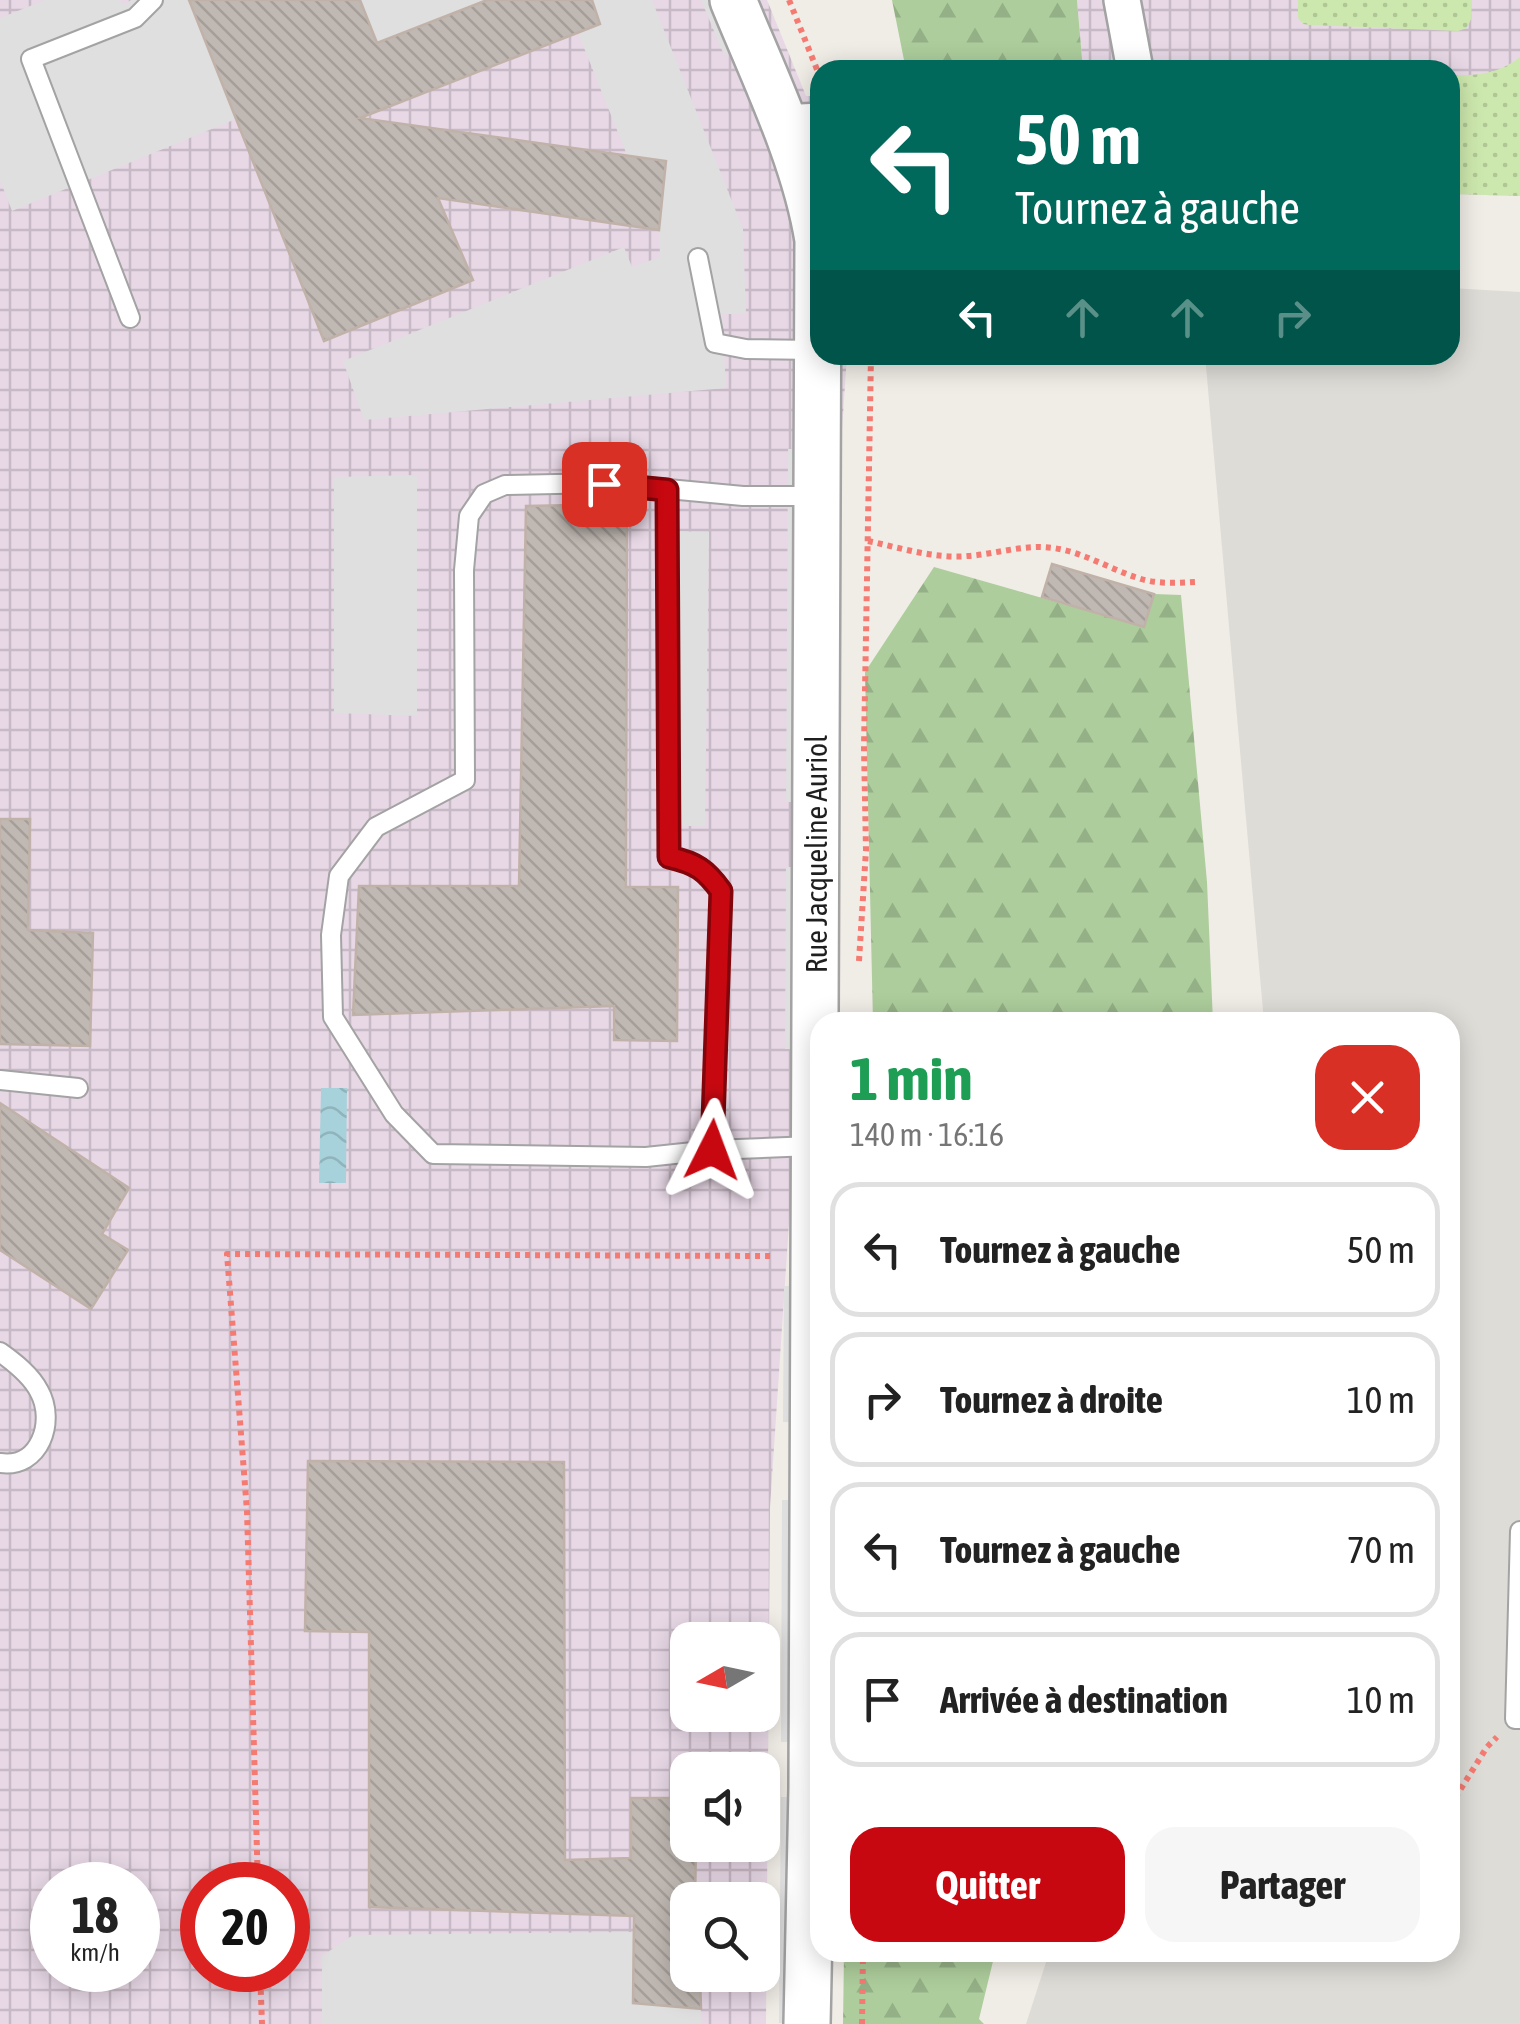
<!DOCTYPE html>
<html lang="fr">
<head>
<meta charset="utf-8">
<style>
	body { margin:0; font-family:"Asap Condensed",sans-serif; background:#f6f6f6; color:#222; height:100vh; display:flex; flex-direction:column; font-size:38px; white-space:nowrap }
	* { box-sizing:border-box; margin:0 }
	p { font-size:32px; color:#767676 }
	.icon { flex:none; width:55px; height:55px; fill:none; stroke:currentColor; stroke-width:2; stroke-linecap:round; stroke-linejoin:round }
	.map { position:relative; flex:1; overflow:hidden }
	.details { position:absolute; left:810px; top:1012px; width:650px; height:950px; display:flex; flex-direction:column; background:#fff; border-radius:30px; box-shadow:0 5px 25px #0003 }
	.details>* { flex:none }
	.hud { position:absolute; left:810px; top:60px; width:650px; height:305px; border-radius:30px; box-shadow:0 5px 25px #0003; background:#00695c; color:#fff; overflow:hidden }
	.needle { width:65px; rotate:261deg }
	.tools { position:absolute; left:670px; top:1622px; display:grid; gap:20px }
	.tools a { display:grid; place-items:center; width:110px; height:110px; border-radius:20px; background:#fff; box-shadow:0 5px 25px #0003; font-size:50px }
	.speed { position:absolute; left:30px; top:1862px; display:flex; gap:20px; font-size:50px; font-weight:700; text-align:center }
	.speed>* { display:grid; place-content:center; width:130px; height:130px; border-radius:50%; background:#fff; box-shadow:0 5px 25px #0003; line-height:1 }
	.speed small { font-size:25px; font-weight:400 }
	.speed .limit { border:15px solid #d22; background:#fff; color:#111 }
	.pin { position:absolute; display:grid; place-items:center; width:85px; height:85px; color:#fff; margin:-42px; border-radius:20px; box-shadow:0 5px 15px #0006 }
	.me { position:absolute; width:110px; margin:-55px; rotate:3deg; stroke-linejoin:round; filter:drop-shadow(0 0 8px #0008) }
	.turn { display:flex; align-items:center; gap:35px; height:210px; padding:0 40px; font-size:45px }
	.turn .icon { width:130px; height:130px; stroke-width:2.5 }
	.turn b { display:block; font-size:70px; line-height:85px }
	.lanes { display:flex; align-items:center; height:95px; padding:0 40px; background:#0003; justify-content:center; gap:50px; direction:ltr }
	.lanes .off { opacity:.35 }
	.round { display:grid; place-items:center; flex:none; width:105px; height:105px; border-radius:30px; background:#f6f6f6 }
	.overview { display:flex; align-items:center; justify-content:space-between; height:170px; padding:0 40px }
	h1 { font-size:60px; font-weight:700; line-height:75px; color:#1e9e55 }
	.cta { display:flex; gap:20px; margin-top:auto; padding:20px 40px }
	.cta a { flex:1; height:115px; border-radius:30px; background:#c70810; color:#fff; font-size:40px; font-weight:700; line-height:115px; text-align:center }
	.cta a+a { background:#f6f6f6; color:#222 }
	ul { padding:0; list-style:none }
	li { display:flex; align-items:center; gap:30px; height:135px; margin:0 20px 15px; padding:0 20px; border:5px solid #e0e0e0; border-radius:30px }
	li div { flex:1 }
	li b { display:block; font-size:38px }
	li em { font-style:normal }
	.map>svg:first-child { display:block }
	.industrial { fill:url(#industrial-grid); fill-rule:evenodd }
	.airport { fill:#dedcd7 }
	.grass { fill:url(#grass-dots) }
	.forest { fill:url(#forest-firs) }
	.parking { fill:#dfdfdf }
	.water { fill:url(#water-waves) }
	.building { fill:url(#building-back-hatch); stroke:#c1b2a9; stroke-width:2.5 }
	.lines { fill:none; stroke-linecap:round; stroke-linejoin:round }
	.service-casing { stroke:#a3a3a3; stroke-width:22 }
	.minor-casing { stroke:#a3a3a3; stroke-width:40 }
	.tertiary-casing { stroke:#a3a3a3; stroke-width:50 }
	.path { stroke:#f57a72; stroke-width:6; stroke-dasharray:5 5; stroke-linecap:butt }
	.service { stroke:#fff; stroke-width:18 }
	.minor { stroke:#fff; stroke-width:35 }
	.tertiary { stroke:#fff; stroke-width:45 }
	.route-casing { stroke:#81050a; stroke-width:25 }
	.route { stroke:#c70810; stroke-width:18 }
	.labels { text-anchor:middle; stroke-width:8; stroke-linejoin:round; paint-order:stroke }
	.street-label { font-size:30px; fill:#1f1f1f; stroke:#fff }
</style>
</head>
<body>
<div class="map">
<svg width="1520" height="2024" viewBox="0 0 1520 2024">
	<defs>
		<pattern id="industrial-grid" width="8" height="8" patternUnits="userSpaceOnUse" patternTransform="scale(2.5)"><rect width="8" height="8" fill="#e8d8e6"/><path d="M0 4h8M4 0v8" fill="none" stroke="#c7b9c5"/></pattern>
		<pattern id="grass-dots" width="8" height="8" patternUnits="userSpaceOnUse" patternTransform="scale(2.5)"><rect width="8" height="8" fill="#cde8ae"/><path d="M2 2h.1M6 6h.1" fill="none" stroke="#b0c795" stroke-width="1.8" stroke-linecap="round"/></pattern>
		<pattern id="forest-firs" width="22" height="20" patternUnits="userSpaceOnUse" patternTransform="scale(2.5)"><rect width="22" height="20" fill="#adcd9c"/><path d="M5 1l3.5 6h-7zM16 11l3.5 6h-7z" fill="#94b086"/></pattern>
		<pattern id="water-waves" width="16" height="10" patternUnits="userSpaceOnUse" patternTransform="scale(2.5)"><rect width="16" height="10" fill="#a8d2db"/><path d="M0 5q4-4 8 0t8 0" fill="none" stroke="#90b4bc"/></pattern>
		<pattern id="building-back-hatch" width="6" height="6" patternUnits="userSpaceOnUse" patternTransform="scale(2.5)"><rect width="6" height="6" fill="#c0b8b2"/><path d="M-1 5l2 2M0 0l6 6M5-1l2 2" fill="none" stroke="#a59e99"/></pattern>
	</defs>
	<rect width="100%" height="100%" fill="#f0ece6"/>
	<!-- industrial -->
	<path class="industrial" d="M0,0h767l39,96h14v259h27l-77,1152 -4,517h-766zM688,1640h74v75h-74zM688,1770h74v75h-74zM52,1885h86v85h-86zM202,1885h86v85h-86zM688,1900h74v75h-74z
		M1077,0h443v196l-70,-2v-124h-367z"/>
	<!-- airport -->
	<path class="airport" d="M1450,288l70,4v1732h-494l23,-71 401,-1v-930h-186l-59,-667h245z"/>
	<!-- grass -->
	<path class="grass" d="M1298,0h174l-1,19 -4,9 -9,3 -148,-6 -7,-1 -5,-6z
		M1520,57v139l-70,-2v-119c26,1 49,-1 70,-18z"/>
	<!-- forest -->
	<path class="forest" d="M892,0h185l6,70h-177z
		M934,567l210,60 10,-33 27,1 26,287 6,140h-340l-8,-350z
		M844,1953h151l-16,66 5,5h-141z"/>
	<!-- parking -->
	<path class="parking" d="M45,0h75l3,5 8,-5h68l-8,4 45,115 -224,92 -12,-31v-162z
		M360,0h127l-110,43z
		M592,0h60l91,229 3,85h-24l4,74 -362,32 -21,-59 281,-114 8,20 28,-10 -1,-27 7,-69 -39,-6 -49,-122 22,-9z
		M701,0h13l20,51 -10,4z
		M788,449h12l-2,353h-12z
		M417,475v241l-83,-3v-236z
		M668,531l41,1 -4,294h-36z
		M786,867h12l-1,182h-12z
		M784,1286h12l-1,136h-12z
		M782,1500h13l-1,242h-13z
		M781,1797h13l-2,226h-13z
		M634,1932v71l67,6v15h-379v-68l31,-21z"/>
	<!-- water -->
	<path class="water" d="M321,1088h26l-1,95h-27z"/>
	<!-- building -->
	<path class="building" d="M189,0h171l17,43 110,-43h105l8,24 -240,94 306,43 -7,69 -221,-32 35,82 -149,61z
		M627,504l-1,383h52l-1,154 -63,-1v-34l-261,9 6,-129h160l7,-380z
		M1052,564l102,30 -10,33 -102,-30z
		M0,819h30l-2,111 65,3 -3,113 -90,-2z
		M0,1103l129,85 -27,46 26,16 -37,59 -91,-59z
		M308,1461l256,1 1,398 66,-2v-60h57v47h8l-1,55h-7v75h12l1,34 -68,-6 1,-87 -265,-9v-275l-64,-1z"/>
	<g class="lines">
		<defs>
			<path id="service" d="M698,258l17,85 31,6 71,1
				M130,318l-99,-259 104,-41 18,-18
				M667,490l2,367c27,6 37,13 52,34l-9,259
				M0,1080l78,8
				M812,1146l-100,4 -66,7 -213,-3 -39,-40 -61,-97 -2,-82 8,-59 37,-49 89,-47 -1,-210 5,-54 15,-22 21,-9 99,-2 139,13h73
				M0,1352c14,10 31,23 39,39 17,30 1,78 -39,72
				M1520,1531l-5,188h5"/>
			<path id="minor" d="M1122,0l13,70
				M783,123l37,-2"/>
			<path id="tertiary" d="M733,0c31,76 72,159 85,240l-6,1548 -5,236"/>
		</defs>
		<!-- service casing -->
		<use href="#service" class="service-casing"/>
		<!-- minor casing -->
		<use href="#minor" class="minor-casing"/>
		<!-- tertiary casing -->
		<use href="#tertiary" class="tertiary-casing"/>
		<!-- path -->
		<path class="path" d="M789,0l31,77
			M868,541c33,7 67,18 100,15 28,-2 56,-12 85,-8 31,4 58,22 88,31 17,5 36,4 54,3
			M859,961l7,-111 -2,-103 7,-392
			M1450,1806l37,-59 10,-10
			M258,1885l-11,-374 -20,-257 547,2
			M260,1970l2,54
			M862,2024l1,-72"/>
		<!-- service -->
		<use href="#service" class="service"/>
		<!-- minor -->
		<use href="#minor" class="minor"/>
		<!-- tertiary -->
		<use href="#tertiary" class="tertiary"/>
	</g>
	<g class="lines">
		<defs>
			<path id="route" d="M604,484l63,6 2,367c27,6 37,13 52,34l-9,259"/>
		</defs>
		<!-- route casing -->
		<use href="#route" class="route-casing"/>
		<!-- route -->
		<use href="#route" class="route"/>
	</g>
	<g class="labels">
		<!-- street labels -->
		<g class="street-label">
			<text transform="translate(817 854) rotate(-90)" y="10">Rue Jacqueline Auriol</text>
		</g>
	</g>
</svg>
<div class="tools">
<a><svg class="needle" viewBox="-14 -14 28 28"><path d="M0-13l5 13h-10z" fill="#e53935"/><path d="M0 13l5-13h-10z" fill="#767676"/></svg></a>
<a><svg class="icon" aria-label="sound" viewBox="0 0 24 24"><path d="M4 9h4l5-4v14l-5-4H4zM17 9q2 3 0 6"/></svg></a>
<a><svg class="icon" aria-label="search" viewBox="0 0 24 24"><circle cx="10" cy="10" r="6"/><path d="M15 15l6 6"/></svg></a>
</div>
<div class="speed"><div>18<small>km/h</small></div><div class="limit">20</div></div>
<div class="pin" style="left:604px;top:484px;background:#d93025"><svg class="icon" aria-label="arrive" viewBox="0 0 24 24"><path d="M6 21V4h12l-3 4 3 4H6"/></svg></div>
<svg class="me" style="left:712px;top:1150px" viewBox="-20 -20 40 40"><path d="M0-17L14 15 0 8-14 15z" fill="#c70810" stroke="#fff" stroke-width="4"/></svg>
<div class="hud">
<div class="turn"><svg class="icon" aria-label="left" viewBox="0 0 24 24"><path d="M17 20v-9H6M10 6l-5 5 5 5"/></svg><div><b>50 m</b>Tournez à gauche</div></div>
<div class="lanes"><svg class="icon" aria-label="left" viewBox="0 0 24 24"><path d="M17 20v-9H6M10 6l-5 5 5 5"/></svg><svg class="icon off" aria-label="ahead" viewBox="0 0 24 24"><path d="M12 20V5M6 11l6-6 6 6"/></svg><svg class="icon off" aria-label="ahead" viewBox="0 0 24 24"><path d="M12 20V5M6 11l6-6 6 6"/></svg><svg class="icon off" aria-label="right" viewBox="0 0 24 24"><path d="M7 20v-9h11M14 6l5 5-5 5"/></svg></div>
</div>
<section class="details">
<div class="overview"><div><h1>1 min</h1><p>140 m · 16:16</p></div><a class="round" style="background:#d93025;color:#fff"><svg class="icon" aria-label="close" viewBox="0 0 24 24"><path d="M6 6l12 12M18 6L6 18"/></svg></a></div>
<ul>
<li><svg class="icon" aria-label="left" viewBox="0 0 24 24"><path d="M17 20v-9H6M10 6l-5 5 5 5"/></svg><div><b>Tournez à gauche</b></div><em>50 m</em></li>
<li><svg class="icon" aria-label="right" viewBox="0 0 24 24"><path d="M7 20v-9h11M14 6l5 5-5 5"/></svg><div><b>Tournez à droite</b></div><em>10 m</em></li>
<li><svg class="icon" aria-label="left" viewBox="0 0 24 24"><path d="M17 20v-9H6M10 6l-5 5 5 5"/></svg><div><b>Tournez à gauche</b></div><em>70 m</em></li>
<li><svg class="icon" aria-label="arrive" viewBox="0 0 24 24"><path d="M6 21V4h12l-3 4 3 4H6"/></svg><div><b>Arrivée à destination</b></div><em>10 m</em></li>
</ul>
<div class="cta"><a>Quitter</a><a>Partager</a></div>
</section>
</div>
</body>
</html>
